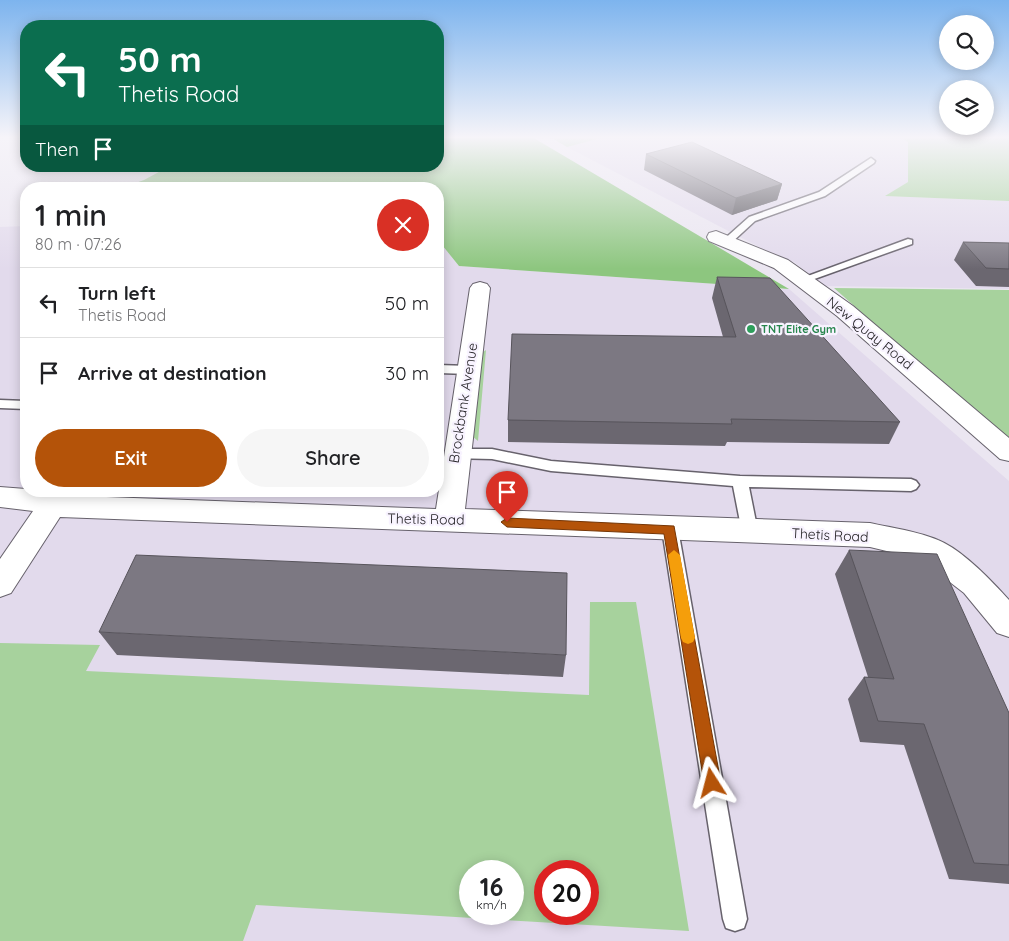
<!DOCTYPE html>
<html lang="en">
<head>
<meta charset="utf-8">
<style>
	body { margin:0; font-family:Quicksand,sans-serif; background:#f6f6f6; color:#202124; height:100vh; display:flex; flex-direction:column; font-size:19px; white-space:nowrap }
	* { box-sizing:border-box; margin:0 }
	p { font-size:16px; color:#757577 }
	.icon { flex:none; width:28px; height:28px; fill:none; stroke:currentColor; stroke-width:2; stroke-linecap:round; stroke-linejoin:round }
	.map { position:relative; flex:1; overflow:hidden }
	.drawer { position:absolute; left:20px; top:182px; width:424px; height:315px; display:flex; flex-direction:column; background:#fff; border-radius:20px; box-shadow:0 2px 12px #0003 }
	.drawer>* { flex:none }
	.hud { position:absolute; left:20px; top:20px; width:424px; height:152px; border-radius:20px; box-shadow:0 2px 12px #0003; background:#0b6e4f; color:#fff; overflow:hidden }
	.controls { position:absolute; left:939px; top:15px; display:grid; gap:10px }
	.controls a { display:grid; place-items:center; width:55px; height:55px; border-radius:50%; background:#fff; box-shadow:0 2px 12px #0003; font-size:25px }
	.speed { position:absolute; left:459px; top:860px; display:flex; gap:10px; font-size:25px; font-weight:700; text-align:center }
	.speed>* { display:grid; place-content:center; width:65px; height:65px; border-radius:50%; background:#fff; box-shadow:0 2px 12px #0003; line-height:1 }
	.speed small { font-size:12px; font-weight:400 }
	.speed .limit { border:8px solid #d22; background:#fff; color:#111 }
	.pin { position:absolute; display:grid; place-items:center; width:42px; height:42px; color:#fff; margin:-51px -21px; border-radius:50% 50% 50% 0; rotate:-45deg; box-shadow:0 0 5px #0007 }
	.pin .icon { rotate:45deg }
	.me { position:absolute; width:55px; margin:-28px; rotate:351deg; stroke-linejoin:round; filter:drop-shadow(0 0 4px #0008) }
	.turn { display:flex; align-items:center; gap:18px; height:105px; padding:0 15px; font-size:22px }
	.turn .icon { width:65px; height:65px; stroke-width:2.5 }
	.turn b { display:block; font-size:35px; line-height:42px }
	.then { display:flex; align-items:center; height:48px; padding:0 15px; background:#0003; gap:10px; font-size:19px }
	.round { display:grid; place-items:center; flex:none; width:52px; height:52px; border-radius:26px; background:#f6f6f6 }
	.overview { display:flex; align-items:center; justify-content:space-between; height:85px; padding:0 15px }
	h1 { font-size:30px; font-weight:600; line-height:38px }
	.primary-button { display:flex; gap:10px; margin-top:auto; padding:10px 15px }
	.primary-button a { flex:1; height:58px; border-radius:30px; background:#b45309; color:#fff; font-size:20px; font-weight:600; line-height:58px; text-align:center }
	.primary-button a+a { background:#f6f6f6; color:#202124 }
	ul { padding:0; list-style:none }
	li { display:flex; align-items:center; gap:15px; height:70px; padding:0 15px; border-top:1px solid #e0e0e0 }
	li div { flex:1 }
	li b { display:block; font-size:19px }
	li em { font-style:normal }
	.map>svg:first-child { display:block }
	.built { fill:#e2daec; fill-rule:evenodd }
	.green { fill:#a7d29d; fill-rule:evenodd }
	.forest { fill:#8dc67f }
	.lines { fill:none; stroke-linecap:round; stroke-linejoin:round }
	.service-casing { stroke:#67626c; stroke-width:3 }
	.minor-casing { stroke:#67626c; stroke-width:2 }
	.tertiary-casing { stroke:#67626c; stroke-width:2 }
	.service { fill:#fff; fill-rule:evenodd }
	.minor { fill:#fff; fill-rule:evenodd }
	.tertiary { fill:#fff; fill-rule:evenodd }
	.wall { fill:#6b6770 }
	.shaded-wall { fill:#57545b }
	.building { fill:#7c7882; stroke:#57545b }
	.route { fill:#b45309; stroke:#753606 }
	.slow { fill:#f59e0b }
	.leisure-dot { fill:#2e9e5b; stroke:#f8f3ff; stroke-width:2 }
	.labels { text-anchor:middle; stroke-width:4.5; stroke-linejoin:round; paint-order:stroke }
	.far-leisure-label { font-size:11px; font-weight:bold; fill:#27864d; stroke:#f8f3ff; text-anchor:start }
	.street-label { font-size:14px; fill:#252327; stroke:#f8f3ff }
</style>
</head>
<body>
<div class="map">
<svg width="1009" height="941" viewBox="0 0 1009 941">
	<rect width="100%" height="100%" fill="#ebe6f1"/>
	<!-- built -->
	<path class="built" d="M605,137l296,1 7,4v40l-22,14 123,5v88l-185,-3 -30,-24 -25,-10 -202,-105z
		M26,226v265h412v-251l21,26 330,23 220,192v460h-1009v-714zM470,871h42v43h-42zM545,871h43v43h-43z"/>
	<!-- green -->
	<path class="green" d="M550,137h55l-38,10z
		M899,137h110v64l-124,-5 23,-14v-40z
		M834,288l175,2v154z
		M486,350l-8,91 -6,-5 7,-81z
		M590,602h46l53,329 -433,-26 -13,36h-243v-298l100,2 -14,26 503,24zM512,871v43h-42v-43zM588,871v43h-43v-43z"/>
	<!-- forest -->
	<path class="forest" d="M438,137h94l257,152 -330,-23 -21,-26v-51h-319l25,-9 26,-14h268z"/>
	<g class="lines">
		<defs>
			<path id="service" d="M871,158l4,3 -1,2 -49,33 -70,25 -25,23 -9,-2 28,-25 70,-25z
				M908,239l4,1v4l-106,38 -4,1 -5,-3z
				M438,365l31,1 6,4 -6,4 -31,-1z
				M0,400l26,1v8l-26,-1z
				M455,449h37l59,12 189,15 171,3 5,2 3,4 -3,4 -5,2 -162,-4 9,45 -2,4 -6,2 -6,-2 -2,-4 -9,-46 -182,-15 -59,-12 -42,-1 -2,-4 2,-4z
				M50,491h16l-8,19h-12l-2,-4z
				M670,523l6,2 2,4 69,390 -3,9 -9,3 -9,-3 -3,-9 -61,-390 2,-4z"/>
			<path id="minor" d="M480,282l7,2 3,4 -25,221 405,14c22,5 47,8 68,17 23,9 54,41 71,60v37l-12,-4 -33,-40 -44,-34 -50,-12 -810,-30 -49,76 -11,4v-38l33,-48 -33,-4v-20l26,2v2l26,4 384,14 34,-221 3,-4z"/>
			<path id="tertiary" d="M716,231l72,29 65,46 156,132v23l-9,-2 -163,-143 -63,-48 -65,-27 -2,-4 2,-4z"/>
		</defs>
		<!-- service casing -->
		<use href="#service" class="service-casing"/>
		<!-- minor casing -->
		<use href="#minor" class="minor-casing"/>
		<!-- tertiary casing -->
		<use href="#tertiary" class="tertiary-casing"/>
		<!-- service -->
		<use href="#service" class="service"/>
		<!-- minor -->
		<use href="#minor" class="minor"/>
		<!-- tertiary -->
		<use href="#tertiary" class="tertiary"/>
	</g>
	<!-- wall -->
	<path class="wall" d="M646,154l136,30 -5,16 -45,15 -88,-45z
		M963,242l46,1v44l-33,-1 -22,-26z
		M717,277l183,145 -11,22 -162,-2 -2,4 -217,-4v-22l215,-83 -11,-39z
		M849,550l160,163v171l-60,-5 -45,-134 -44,-3 -12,-43 16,-22h4l-33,-103z
		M99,632l467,23 -3,22 -446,-22z"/>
	<!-- shaded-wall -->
	<path class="shaded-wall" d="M782,184l-5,16 -45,15 4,-17z"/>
	<!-- building -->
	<path class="building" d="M692,142l90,42 -46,14 -90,-44z
		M963,242l46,1v26l-23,-1z
		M717,277l53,1 130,144 -169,-3 1,5 -224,-4 4,-86 224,3z
		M849,550l88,4 72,159v152l-35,-2 -50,-139 -46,-3 -14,-44 30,2z
		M136,555l431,18 -1,82 -467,-23z"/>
	<!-- sky -->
	<linearGradient id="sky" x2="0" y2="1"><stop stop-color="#7db4ee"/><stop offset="0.51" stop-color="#f6f4f9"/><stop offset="1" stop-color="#f6f4f9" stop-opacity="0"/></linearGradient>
	<rect width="1009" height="269" fill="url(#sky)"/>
	<!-- route -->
	<path class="route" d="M507,518l167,8 47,257 -3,6 -6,2 -5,-2 -3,-6 -40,-249 -157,-7 -6,-5z"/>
	<!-- slow -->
	<path class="slow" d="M674,550l6,5 15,83 -2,4 -5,2 -5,-2 -2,-4 -13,-83z"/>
	<!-- markers -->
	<circle class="leisure-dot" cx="751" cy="329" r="5"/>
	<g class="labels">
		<!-- far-leisure labels -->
		<g class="far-leisure-label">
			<text x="761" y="333">TNT Elite Gym</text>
		</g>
		<!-- street labels -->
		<g class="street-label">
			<text transform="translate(870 333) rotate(39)" y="5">New Quay Road</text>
			<text transform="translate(463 403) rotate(-81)" y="5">Brockbank Avenue</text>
			<text transform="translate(426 519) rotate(1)" y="5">Thetis Road</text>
			<text transform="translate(830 535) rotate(3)" y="5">Thetis Road</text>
		</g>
	</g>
</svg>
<div class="controls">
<a><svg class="icon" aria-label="search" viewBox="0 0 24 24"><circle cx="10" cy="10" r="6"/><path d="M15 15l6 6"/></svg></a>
<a><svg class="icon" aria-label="layers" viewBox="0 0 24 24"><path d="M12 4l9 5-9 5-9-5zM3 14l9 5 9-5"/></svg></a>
</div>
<div class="speed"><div>16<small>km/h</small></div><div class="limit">20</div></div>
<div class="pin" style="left:507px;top:522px;background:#d93025"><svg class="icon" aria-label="arrive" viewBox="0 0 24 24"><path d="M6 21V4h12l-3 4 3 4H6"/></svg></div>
<svg class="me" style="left:712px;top:783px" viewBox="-20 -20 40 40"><path d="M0-17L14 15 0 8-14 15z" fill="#b45309" stroke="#fff" stroke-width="4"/></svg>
<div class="hud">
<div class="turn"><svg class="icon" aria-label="left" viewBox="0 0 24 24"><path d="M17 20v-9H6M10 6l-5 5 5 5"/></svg><div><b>50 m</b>Thetis Road</div></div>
<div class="then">Then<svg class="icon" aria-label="arrive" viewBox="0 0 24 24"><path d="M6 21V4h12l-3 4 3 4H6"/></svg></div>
</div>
<section class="drawer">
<div class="overview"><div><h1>1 min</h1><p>80 m · 07:26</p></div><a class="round" style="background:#d93025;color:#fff"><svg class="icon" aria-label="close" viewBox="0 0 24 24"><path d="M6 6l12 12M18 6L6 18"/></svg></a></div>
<ul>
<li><svg class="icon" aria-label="left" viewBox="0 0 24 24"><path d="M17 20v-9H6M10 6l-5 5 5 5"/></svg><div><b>Turn left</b><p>Thetis Road</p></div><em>50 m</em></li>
<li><svg class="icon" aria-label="arrive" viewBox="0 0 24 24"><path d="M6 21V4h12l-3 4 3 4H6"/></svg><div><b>Arrive at destination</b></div><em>30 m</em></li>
</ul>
<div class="primary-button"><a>Exit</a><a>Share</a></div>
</section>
</div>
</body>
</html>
